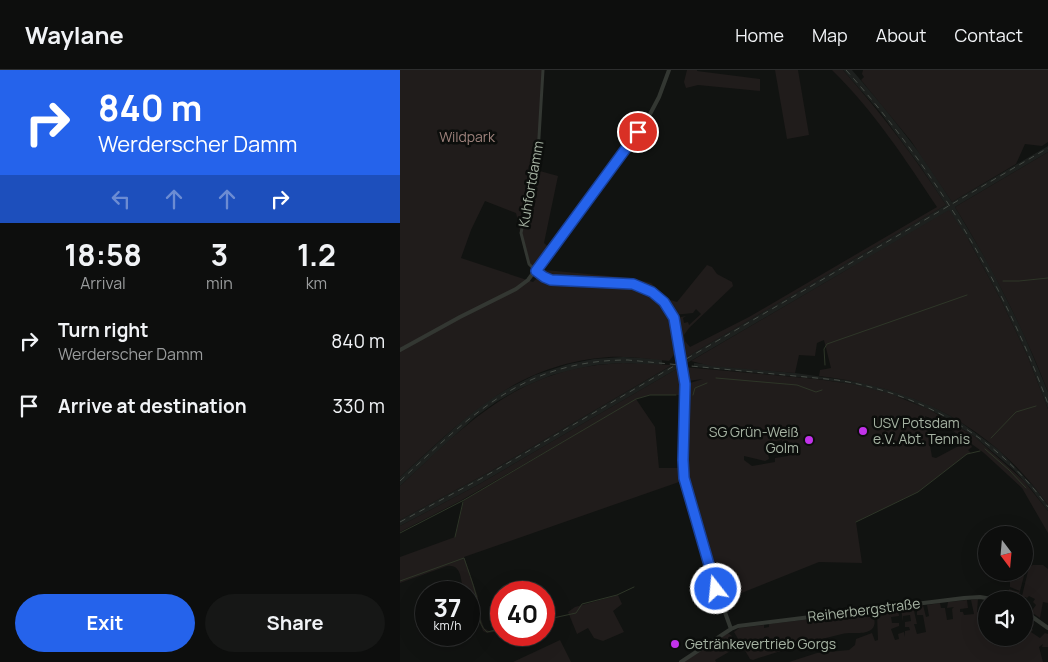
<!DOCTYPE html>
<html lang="en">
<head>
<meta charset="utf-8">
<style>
	body { margin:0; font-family:Manrope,sans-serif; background:#161716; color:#f1f3f6; height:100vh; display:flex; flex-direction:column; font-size:19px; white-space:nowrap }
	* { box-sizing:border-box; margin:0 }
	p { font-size:16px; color:#9a9c9d }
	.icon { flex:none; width:28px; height:28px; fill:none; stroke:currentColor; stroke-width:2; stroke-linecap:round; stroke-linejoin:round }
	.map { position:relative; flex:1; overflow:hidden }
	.sheet { display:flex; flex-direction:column; background:#0d0e0d; width:400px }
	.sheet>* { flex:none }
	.banner { background:#2563eb; color:#fff; overflow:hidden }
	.needle { width:32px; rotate:164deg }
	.fabs { position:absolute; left:578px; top:456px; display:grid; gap:10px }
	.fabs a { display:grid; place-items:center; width:55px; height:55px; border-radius:50%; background:#0d0e0d; box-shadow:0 5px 20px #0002,0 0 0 1px #2d2e2e; font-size:25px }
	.speed { position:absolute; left:15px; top:511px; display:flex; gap:10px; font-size:25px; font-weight:700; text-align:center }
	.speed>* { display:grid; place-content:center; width:65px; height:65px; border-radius:50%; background:#0d0e0d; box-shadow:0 5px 20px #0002,0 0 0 1px #2d2e2e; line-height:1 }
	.speed small { font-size:12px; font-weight:400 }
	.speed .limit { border:8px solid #d22; background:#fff; color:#111 }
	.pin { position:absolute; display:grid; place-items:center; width:42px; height:42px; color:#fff; margin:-21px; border:2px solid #fff; border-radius:50%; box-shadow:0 1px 5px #0007 }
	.me { position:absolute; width:55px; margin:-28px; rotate:344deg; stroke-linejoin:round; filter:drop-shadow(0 0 4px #0008) }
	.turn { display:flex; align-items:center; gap:18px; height:105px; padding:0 15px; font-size:22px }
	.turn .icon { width:65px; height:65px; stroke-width:2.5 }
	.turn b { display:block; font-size:35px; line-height:42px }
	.lanes { display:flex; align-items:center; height:48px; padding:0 15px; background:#0003; justify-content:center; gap:25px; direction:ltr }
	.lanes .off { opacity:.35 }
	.eta { display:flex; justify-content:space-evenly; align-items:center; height:85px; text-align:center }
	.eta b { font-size:30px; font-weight:700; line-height:35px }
	.action { display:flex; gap:10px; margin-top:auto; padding:10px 15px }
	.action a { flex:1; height:58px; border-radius:30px; background:#2563eb; color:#fff; font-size:20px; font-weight:700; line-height:58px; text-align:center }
	.action a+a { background:#161716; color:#f1f3f6 }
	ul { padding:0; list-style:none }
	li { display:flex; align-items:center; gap:15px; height:65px; padding:0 15px }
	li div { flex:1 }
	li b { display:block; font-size:19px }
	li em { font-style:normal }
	header { display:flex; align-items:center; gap:30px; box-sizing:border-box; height:70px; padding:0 25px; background:#0d0e0d; border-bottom:1px solid #2d2e2e }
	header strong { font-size:24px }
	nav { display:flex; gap:28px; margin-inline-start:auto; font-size:18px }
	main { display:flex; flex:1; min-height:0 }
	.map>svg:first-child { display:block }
	.built { fill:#1d201e }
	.green { fill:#201c1b; fill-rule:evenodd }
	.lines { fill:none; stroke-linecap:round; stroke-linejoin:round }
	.stream { stroke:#2e3628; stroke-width:1 }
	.minor { stroke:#333732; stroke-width:3 }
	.tertiary { stroke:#333732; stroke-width:4 }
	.rail { stroke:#464c46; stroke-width:1; stroke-dasharray:6 5; stroke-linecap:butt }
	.route-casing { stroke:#184099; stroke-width:12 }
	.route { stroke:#2563eb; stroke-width:9 }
	.poi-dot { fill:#c232ea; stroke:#0c0e0c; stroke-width:2 }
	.labels { text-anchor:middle; stroke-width:5; stroke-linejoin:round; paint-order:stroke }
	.park-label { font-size:14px; fill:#9d817b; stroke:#0c0e0c }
	.street-label { font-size:14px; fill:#a6b3a3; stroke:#0c0e0c }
	.poi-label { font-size:14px; fill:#a6b3a3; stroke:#0c0e0c; text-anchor:start }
</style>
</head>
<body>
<header>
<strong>Waylane</strong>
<nav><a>Home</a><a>Map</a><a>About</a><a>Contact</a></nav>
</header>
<main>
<section class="sheet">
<div class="banner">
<div class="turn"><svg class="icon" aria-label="right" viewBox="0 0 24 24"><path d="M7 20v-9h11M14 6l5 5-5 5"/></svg><div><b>840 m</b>Werderscher Damm</div></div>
<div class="lanes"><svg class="icon off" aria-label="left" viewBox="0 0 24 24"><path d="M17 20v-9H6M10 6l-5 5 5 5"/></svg><svg class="icon off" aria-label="ahead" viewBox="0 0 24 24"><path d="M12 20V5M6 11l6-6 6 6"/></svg><svg class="icon off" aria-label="ahead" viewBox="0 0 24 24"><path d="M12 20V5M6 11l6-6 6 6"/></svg><svg class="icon" aria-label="right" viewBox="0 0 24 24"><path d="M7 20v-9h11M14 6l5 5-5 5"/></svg></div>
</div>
<div class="eta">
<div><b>18:58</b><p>Arrival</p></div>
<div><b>3</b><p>min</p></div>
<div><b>1.2</b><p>km</p></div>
</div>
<ul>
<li><svg class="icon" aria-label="right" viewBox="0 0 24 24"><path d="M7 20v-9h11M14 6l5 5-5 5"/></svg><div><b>Turn right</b><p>Werderscher Damm</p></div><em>840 m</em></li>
<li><svg class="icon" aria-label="arrive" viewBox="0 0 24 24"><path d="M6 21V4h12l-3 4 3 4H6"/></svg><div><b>Arrive at destination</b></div><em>330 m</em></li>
</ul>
<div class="action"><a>Exit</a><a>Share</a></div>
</section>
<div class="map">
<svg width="648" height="592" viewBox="0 0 648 592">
	<rect width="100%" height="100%" fill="#111311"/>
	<!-- built -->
	<path class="built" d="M443,0h9l30,35 43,55 27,42 96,-56v6l-93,55 35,59 33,66 25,60v17l-21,-54 -26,-55 -33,-61 -116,28 -376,219 -76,40v-6l91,-49 455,-266 -26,-39 -40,-54z
		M223,287l39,2v7l-39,-3 -28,2 -43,10 -33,14 -23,13 -21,15 -75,69v-9l64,-58 18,-15 25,-15 28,-14 34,-11 25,-5z
		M294,293l101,10 71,10 40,12 26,11 24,13 43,31 36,38 13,17v6l-16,-21 -18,-20 -39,-33 -33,-21 -37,-17 -53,-15 -33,-5 -125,-12z"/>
	<!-- green -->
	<path class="green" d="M0,0h143l-7,100 22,6 -14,67 8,7 -16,21c-14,-13 -15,-40 -20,-58l-31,-12 -14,29 -10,28 72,24 12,-12 86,8 20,5 16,16 10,3 30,-37 5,2 5,7 15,8 1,4 -44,42 -5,7 1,6 5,6 59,-30 188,-110c-32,-48 -63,-96 -105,-137h11c38,43 72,87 103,135l-263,154 -7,-41 10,-2 -3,2 1,5 4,-1 1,3 12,-11 -5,-5 -3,4 -19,2 -9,-14 -9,-9h-6c23,16 24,33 27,59l-8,10c-19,-2 -39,-5 -60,-4 -94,7 -144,61 -209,120z
		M287,0h10v1l63,8v12l-62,-6 -12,3 -2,-6z
		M375,0h23l11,65 -22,4z
		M463,0h185v72l-6,4 -17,-2 -9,20 -64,38 -41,-61 -50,-61 3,-3 -2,-3z
		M648,82v240c-25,-65 -57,-126 -93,-185z
		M549,140l19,29 33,61 26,55 21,54v96c-57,-80 -134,-118 -229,-129l1,-6 11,-2 -7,-28 -7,3 -2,13 -16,-1 -4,18 -84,-7 -20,-5z
		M223,293l49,2 -181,106 -91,49v-34c71,-66 119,-119 223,-123z
		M280,297l4,17v11h-35l-13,4 19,28 4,41h21l32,111 -4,1 -29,-98 -215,75 14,40 1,16 5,15 5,3 12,-3v3l-14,2 -4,-2 -7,-19 -7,-10v-10h-5c-4,-10 -1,-28 -17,-26l-47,17v-26l55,-20 9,-37 104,-61 -108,62 -60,31v-6l76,-40z
		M284,297l132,12 36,5 39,10 39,16 45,27 49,44 24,30v22l-26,-45 -38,-35 -15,-11 3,5 -4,3 3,3 -4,1 -49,38 -62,30 6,41 -43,-1 -95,38 -35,-122 -3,-16 2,-2 -3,-1 2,-75 16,-5 -16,2zM525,346l19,9 24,16 -32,17 -4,-1zM382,370l3,15h3v1l-13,2v4l-23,4 -8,-6v-4l21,5 4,-2 -3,-16z
		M633,495h10l5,4v34l-5,-1 -3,16 -9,-6 5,-7 -3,-3 2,-3 -6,-3 -2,2 -2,-1 -4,3 8,-33z
		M624,498h2l-7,27 -10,-3v-3l10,3 1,-1 -10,-4v-6h-3v-8l17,-1z
		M218,525l4,9 -9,7 11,21 -21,9 -9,-3 -6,-10 -11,6 -9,-22 7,-5z
		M578,529l-1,13 5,-2 -1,-3h5v31h38v-22l6,3 4,6 -3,3 2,2 -2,2 9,6 5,-5 3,1v13h-6l1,-3 -4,3 4,15h-254l28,-9 32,-3 6,-5 1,-6 16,-6 3,8 3,-1 -1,-25 1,-4 20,-3 1,8 -8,1 1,6h7v3l-8,3 4,11 4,-1 -1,-5 6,-2 1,5v-6l5,-1 -1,-3h-4v-5l6,-1 -1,-6 -7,1v6l-2,-14 9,-1 2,5 -1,-5 2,-1 4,18h-3l3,10 9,-2 -3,-17h-6v-9l6,-1 3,12 3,-1 -2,-11 13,-2 1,5h4l2,12 6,-1 -1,-10 2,-2 -7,1 1,-6 19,-2 1,8 -8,1v3h3l1,3 10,-1 -3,-14z
		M470,542c4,3 7,12 2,17 -8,7 -20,2 -30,5 -30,7 -59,16 -89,26l-3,-1 -16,-27 5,-4 25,-3v3l5,-1v-3z
		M328,563l4,3 6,13 -3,1 -1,-1 -19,11 1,2h-32z
		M160,570l11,22h-58z"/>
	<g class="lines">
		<!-- stream -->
		<path class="stream" d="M603,211h16l29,-3
			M425,295l-1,-16 3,-5 140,-49
			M316,308l81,7 19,7 6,-2
			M293,325l2,-7 12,-5
			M591,368l25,-26 20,-6
			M585,379l24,21 17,18
			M456,452l62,-30 49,-38 13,-3
			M0,463l64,-33 172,-101 14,-4h26
			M55,467l8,-35
			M0,511l64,-23c4,12 9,25 12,37 4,11 0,29 11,37l14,-3
			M144,550l32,-7 6,-9 35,-9 17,-8"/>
		<!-- minor -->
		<path class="minor" d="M136,201l-7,-7 -8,-31 17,-79 5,-84"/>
		<!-- tertiary -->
		<path class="tertiary" d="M136,201l8,6 7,3 82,4 9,2 14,8 13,15 4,7 3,11 9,57 -2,80 1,14 29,101 18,50
			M0,280l60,-33 56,-28 12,-9 120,-162 11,-21 10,-27
			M624,541l24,17
			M281,592l50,-33 7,-3 226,-28 16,-1 18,3"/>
		<!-- rail -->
		<path class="rail" d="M446,0c88,98 157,211 202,334
			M0,411c71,-66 124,-121 228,-121l209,20c86,14 160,57 211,127
			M0,452l82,-44 566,-330"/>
	</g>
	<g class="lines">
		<defs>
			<path id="route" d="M238,62l-102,139 8,6 7,3 82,4 19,8 12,10 10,16 11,66 -2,76 1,18 32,111"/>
		</defs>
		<!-- route casing -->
		<use href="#route" class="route-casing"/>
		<!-- route -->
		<use href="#route" class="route"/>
	</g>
	<!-- markers -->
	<g class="poi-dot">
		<circle cx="463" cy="361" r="5"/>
		<circle cx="409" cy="370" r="5"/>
		<circle cx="275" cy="574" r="5"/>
	</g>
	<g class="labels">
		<!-- park labels -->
		<g class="park-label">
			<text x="67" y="72">Wildpark</text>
		</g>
		<!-- street labels -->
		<g class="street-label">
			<text transform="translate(131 114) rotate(-80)" y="5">Kuhfortdamm</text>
			<text transform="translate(464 540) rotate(-7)" y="5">Reiherbergstraße</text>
		</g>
		<!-- poi labels -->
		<g class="poi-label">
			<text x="473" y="358">USV Potsdam<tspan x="473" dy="16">e.V. Abt. Tennis</tspan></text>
			<text x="399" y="367" text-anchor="end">SG Grün-Weiß<tspan x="399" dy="16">Golm</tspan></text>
			<text x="285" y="579">Getränkevertrieb Gorgs</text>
		</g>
	</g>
</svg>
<div class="fabs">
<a><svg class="needle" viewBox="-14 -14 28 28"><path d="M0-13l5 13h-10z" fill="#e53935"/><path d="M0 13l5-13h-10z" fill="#9a9c9d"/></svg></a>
<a><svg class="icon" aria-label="sound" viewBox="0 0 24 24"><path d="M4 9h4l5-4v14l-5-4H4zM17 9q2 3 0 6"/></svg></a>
</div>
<div class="speed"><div>37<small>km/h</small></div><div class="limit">40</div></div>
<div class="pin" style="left:238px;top:62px;background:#d93025"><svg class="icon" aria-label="arrive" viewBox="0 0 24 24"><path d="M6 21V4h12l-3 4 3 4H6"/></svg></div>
<svg class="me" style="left:316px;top:519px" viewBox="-20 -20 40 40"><circle r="17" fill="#2563eb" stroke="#fff" stroke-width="3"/><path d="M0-11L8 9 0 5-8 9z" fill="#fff"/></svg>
</div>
</main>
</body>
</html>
